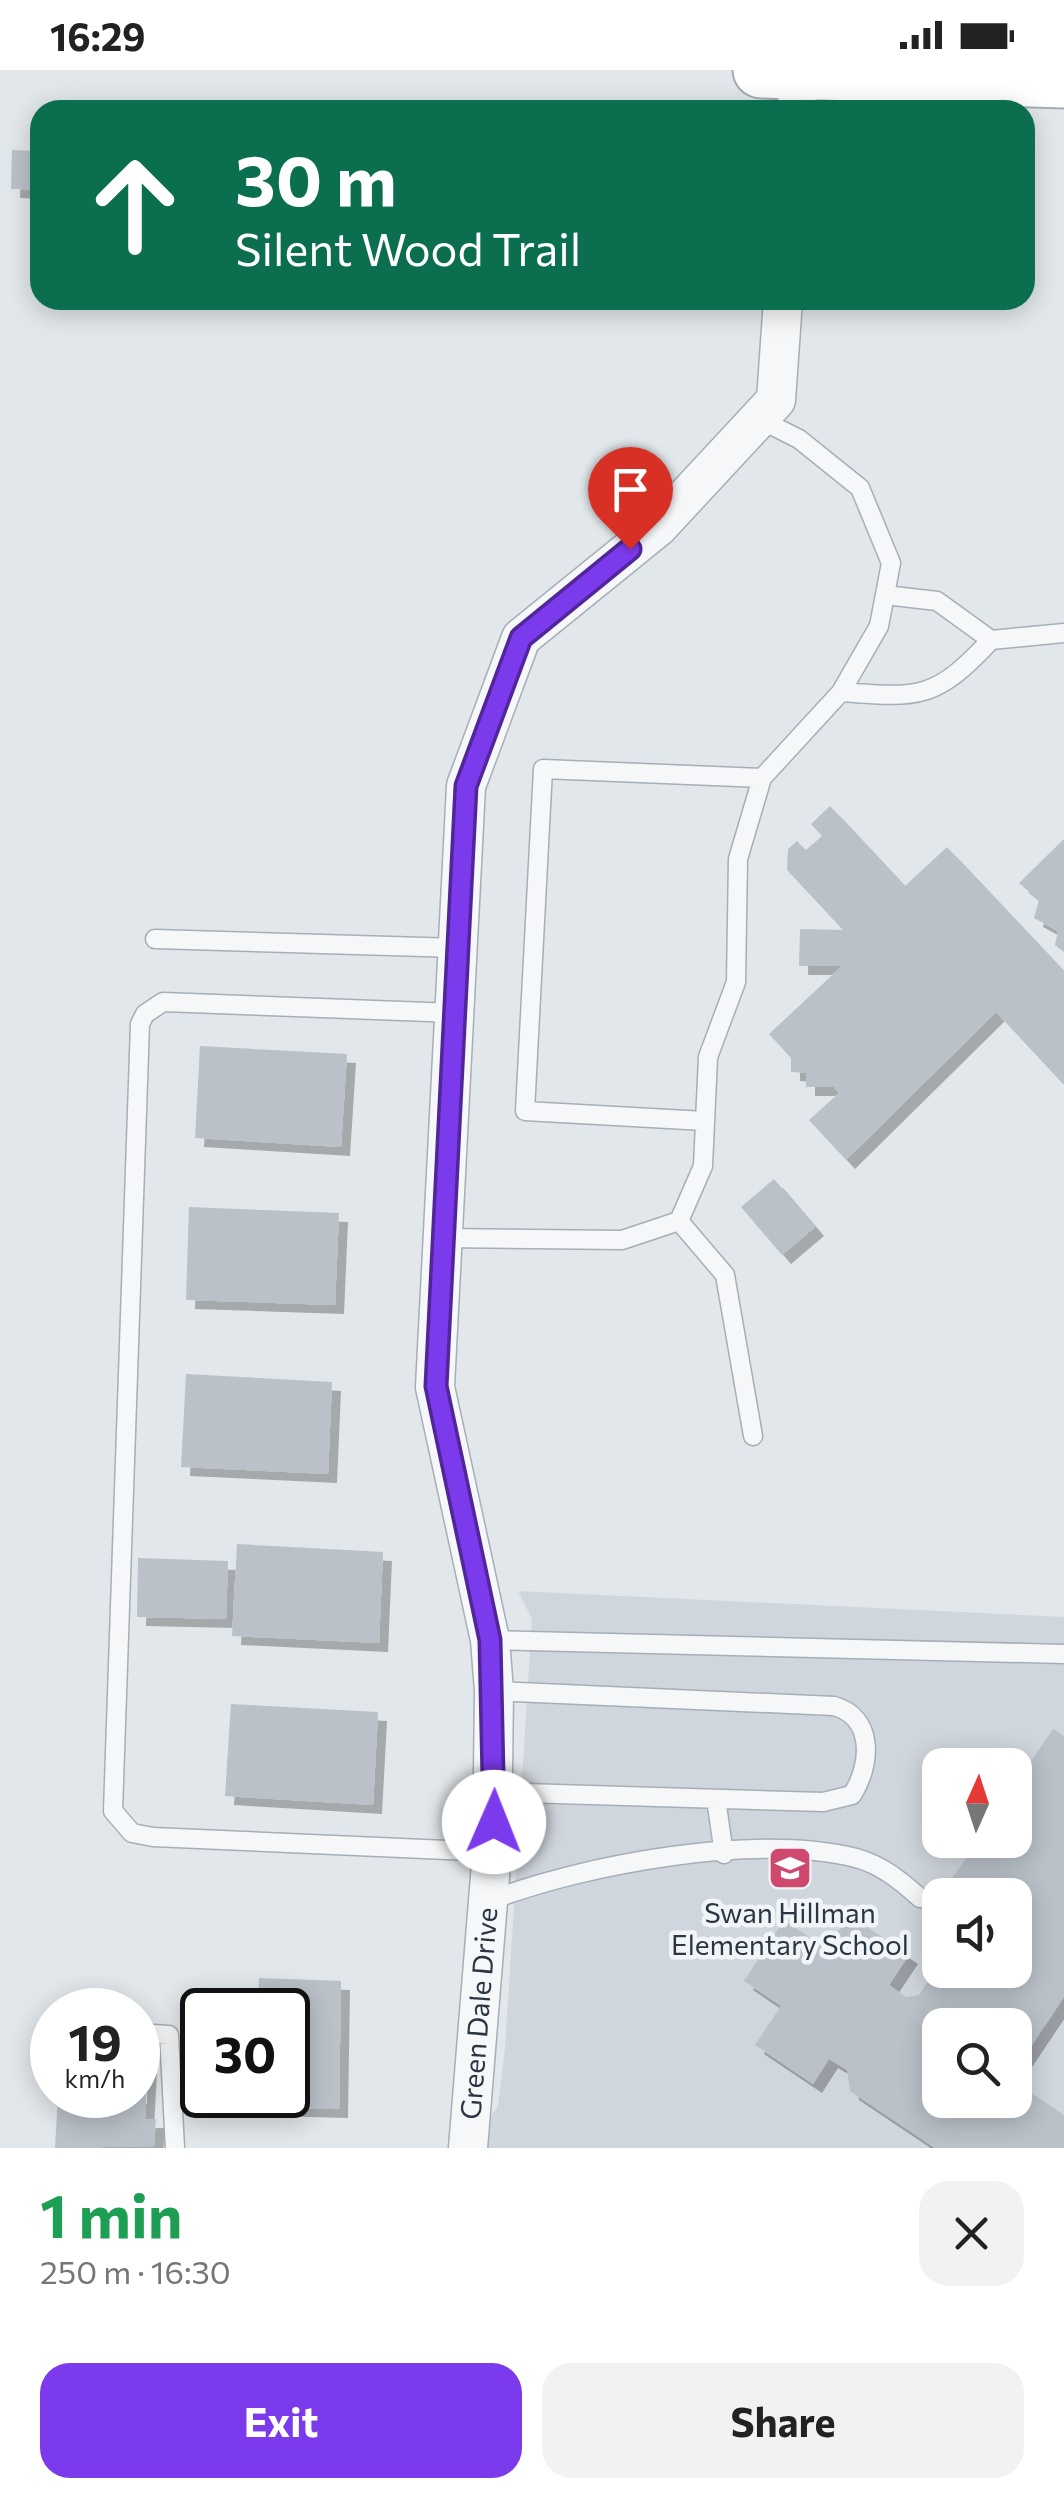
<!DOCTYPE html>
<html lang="en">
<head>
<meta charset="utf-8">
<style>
	body { margin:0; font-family:Commissioner,sans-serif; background:#f2f2f2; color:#222; height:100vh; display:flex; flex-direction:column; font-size:38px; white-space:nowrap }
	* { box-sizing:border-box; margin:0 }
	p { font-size:32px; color:#767676 }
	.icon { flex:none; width:55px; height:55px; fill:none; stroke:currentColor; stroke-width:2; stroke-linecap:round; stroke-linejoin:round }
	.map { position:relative; height:2078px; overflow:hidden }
	.side { display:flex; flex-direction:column; background:#fff; flex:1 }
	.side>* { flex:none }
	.banner { position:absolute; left:30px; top:30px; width:1005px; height:210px; border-radius:30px; box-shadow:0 5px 25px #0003; background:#0b6e4f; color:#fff; overflow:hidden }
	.needle { width:65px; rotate:3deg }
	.controls { position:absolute; left:922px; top:1678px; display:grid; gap:20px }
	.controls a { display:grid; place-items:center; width:110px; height:110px; border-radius:20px; background:#fff; box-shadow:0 5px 25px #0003; font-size:50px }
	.speed { position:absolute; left:30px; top:1918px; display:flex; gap:20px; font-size:50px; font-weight:700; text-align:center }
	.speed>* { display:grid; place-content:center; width:130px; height:130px; border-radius:50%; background:#fff; box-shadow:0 5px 25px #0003; line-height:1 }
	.speed small { font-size:25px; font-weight:400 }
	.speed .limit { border:5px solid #111; border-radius:15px; background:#fff; color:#111 }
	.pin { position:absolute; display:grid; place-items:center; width:85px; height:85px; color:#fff; margin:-102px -42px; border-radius:50% 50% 50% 0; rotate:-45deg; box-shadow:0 0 10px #0007 }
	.pin .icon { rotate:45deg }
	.me { position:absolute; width:110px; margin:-55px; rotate:1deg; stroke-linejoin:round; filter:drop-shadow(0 0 8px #0008) }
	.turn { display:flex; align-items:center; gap:35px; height:210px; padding:0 40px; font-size:45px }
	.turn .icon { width:130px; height:130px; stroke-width:2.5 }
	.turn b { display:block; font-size:70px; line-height:85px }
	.round { display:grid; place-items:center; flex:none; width:105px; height:105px; border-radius:30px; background:#f2f2f2 }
	.head { display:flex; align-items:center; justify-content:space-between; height:170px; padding:0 40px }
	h1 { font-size:60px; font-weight:700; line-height:75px; color:#1e9e55 }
	.primary-button { display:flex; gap:20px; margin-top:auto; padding:20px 40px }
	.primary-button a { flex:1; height:115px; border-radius:30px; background:#7c3aed; color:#fff; font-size:40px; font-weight:700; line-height:115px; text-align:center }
	.primary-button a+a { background:#f2f2f2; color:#222 }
	.status { display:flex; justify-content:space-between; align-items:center; height:70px; padding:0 50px; background:#fff; direction:ltr }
	.status svg { height:28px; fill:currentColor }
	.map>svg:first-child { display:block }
	.built { fill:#d0d6dd; fill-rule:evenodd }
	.building { fill:#bac1c8; filter:url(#shadow) }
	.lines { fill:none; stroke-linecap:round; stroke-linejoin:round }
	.lane-casing { stroke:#a7aeb5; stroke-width:21 }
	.street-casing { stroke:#a7aeb5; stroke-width:41 }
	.primary-casing { stroke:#a2adb7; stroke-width:59 }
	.lane { stroke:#f5f7f9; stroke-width:18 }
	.street { stroke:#f5f7f9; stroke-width:38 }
	.primary { stroke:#fff; stroke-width:55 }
	.route-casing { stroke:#51269a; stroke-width:25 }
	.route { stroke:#7c3aed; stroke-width:18 }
	.labels { text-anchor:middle; stroke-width:9; stroke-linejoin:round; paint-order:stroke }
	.poi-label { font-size:28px; fill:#2a3643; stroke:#f2f5f8 }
	.street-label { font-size:28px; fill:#2a3643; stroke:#f2f5f8 }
</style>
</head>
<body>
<div class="status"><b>16:29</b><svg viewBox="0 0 49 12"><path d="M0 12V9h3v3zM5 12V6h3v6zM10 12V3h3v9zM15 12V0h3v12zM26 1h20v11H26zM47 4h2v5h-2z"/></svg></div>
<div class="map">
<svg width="1064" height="2078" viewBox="0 0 1064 2078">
	<defs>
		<filter id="shadow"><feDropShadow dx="9" dy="9" stdDeviation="0" flood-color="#0004"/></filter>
	</defs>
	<rect width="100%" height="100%" fill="#e2e7eb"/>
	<!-- built -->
	<path class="built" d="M518,1521l546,26v531h-596l30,-42 7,-58 27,-429zM940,1695h75v75h-75zM940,1825h75v75h-75zM940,1955h75v75h-75z"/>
	<!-- building -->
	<path class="building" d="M12,80l28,1v39l-29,-1z
		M830,736l75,80 42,-39 117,124v114l-68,-73 -150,148 -37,-40 30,-27 -5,-6h-28v-14l-15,-1v-14l-22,-24 73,-68h-43l1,-37 43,1 -56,-60 1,-21 9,-8 9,9 16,-14 -11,-12z
		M1064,769v113l-9,-7 3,-14 -24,-13 5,-18 -20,-17z
		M200,976l147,8 -6,93 -146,-9z
		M774,1109l41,48 -33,28 -41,-48z
		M189,1137l150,6 -4,92 -149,-5z
		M186,1304l146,8 -4,92 -147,-7z
		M237,1474l146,8 -4,91 -147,-7z
		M138,1488l90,3 -2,58 -89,-2z
		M231,1634l147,8 -5,93 -148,-9z
		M1053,1659l11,7v261l-49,73v-45h-75v75h75v-18l49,33v33h-129l-85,-57 -3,-21 -18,-11 -16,25 -58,-39 26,-39 -37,-25 40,-61 43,29 22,-34 60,40 -20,30 17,12 13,-2 21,-32v7h75v-75h-74l37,-55h37v-55z
		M259,1908l82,3 -2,128 -81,-2v-12h30v-85h-30z
		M138,1992l10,1 -3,56h11l-2,27 -99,2 3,-53h80z"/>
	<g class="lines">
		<defs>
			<path id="lane" d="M885,525l52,6 54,39 73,-7
				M841,622c79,6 94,8 150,-52
				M155,869l303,9
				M455,943l-292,-11 -18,12 -5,10 -27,787 19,22 21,4 339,15
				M705,1051l-180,-10 18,-342 219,9
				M679,1151l46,54 28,161
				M443,1168l179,2 57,-19 24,-55 5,-109 28,-75 2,-123 24,-81 79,-86 38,-66 12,-63 -31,-75 -61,-49 -40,-20
				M490,1570l574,14
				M494,1621l340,15c40,11 38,58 18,89l-29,7 -328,-10
				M716,1729l8,55
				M489,1831c96,-37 266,-68 367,-43 26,7 45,23 64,40
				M138,1963l31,2 6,113"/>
			<g id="street">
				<path d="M797,40l2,-40"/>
				<path id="s1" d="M468,2078l24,-296 2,-161 -4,-51 -55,-253 31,-601 55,-148 137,-111 118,-127 7,-100"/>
			</g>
			<path id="primary" d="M761,0l303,10"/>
		</defs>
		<!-- lane casing -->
		<use href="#lane" class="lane-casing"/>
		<!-- street casing -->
		<use href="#street" class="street-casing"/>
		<!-- primary casing -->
		<use href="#primary" class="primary-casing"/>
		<!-- lane -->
		<use href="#lane" class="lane"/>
		<!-- street -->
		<use href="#street" class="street"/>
		<!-- primary -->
		<use href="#primary" class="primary"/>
	</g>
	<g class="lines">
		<defs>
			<path id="route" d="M494,1752l-4,-182 -54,-254 30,-600 55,-148 109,-89"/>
		</defs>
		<!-- route casing -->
		<use href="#route" class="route-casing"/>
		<!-- route -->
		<use href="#route" class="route"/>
	</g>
	<!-- icons -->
	<defs>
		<symbol id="school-square" viewBox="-11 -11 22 22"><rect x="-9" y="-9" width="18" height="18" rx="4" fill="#cf486e" stroke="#f2f5f8"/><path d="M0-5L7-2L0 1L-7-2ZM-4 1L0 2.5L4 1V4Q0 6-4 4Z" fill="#fff"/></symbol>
	</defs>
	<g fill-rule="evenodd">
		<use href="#school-square" x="765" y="1773" width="50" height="50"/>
	</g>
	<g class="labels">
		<!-- poi labels -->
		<g class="poi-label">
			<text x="790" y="1853">Swan Hillman<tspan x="790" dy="32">Elementary School</tspan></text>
		</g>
		<!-- street labels -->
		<g class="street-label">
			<text dy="10" stroke="none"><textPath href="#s1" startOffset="135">Green Dale Drive</textPath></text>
		</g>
	</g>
</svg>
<div class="controls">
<a><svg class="needle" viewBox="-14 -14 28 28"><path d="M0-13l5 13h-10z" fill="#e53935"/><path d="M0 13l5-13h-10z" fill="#767676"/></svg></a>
<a><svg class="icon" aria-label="sound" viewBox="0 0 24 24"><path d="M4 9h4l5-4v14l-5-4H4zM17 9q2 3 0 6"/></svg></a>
<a><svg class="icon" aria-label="search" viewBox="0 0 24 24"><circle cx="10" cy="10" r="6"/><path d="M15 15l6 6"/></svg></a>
</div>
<div class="speed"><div>19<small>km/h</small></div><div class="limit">30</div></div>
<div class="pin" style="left:630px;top:479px;background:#d93025"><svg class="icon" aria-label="arrive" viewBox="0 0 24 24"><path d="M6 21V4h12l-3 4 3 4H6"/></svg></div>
<svg class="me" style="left:494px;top:1752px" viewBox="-20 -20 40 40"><circle r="19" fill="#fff"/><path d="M0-13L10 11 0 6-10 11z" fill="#7c3aed"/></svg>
<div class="banner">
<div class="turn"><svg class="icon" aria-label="ahead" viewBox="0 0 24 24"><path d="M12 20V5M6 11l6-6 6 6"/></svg><div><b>30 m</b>Silent Wood Trail</div></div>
</div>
</div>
<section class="side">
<div class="head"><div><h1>1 min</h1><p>250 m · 16:30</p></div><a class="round"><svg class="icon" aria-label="close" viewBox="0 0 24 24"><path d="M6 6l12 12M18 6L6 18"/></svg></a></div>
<div class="primary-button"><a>Exit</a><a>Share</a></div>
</section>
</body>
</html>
